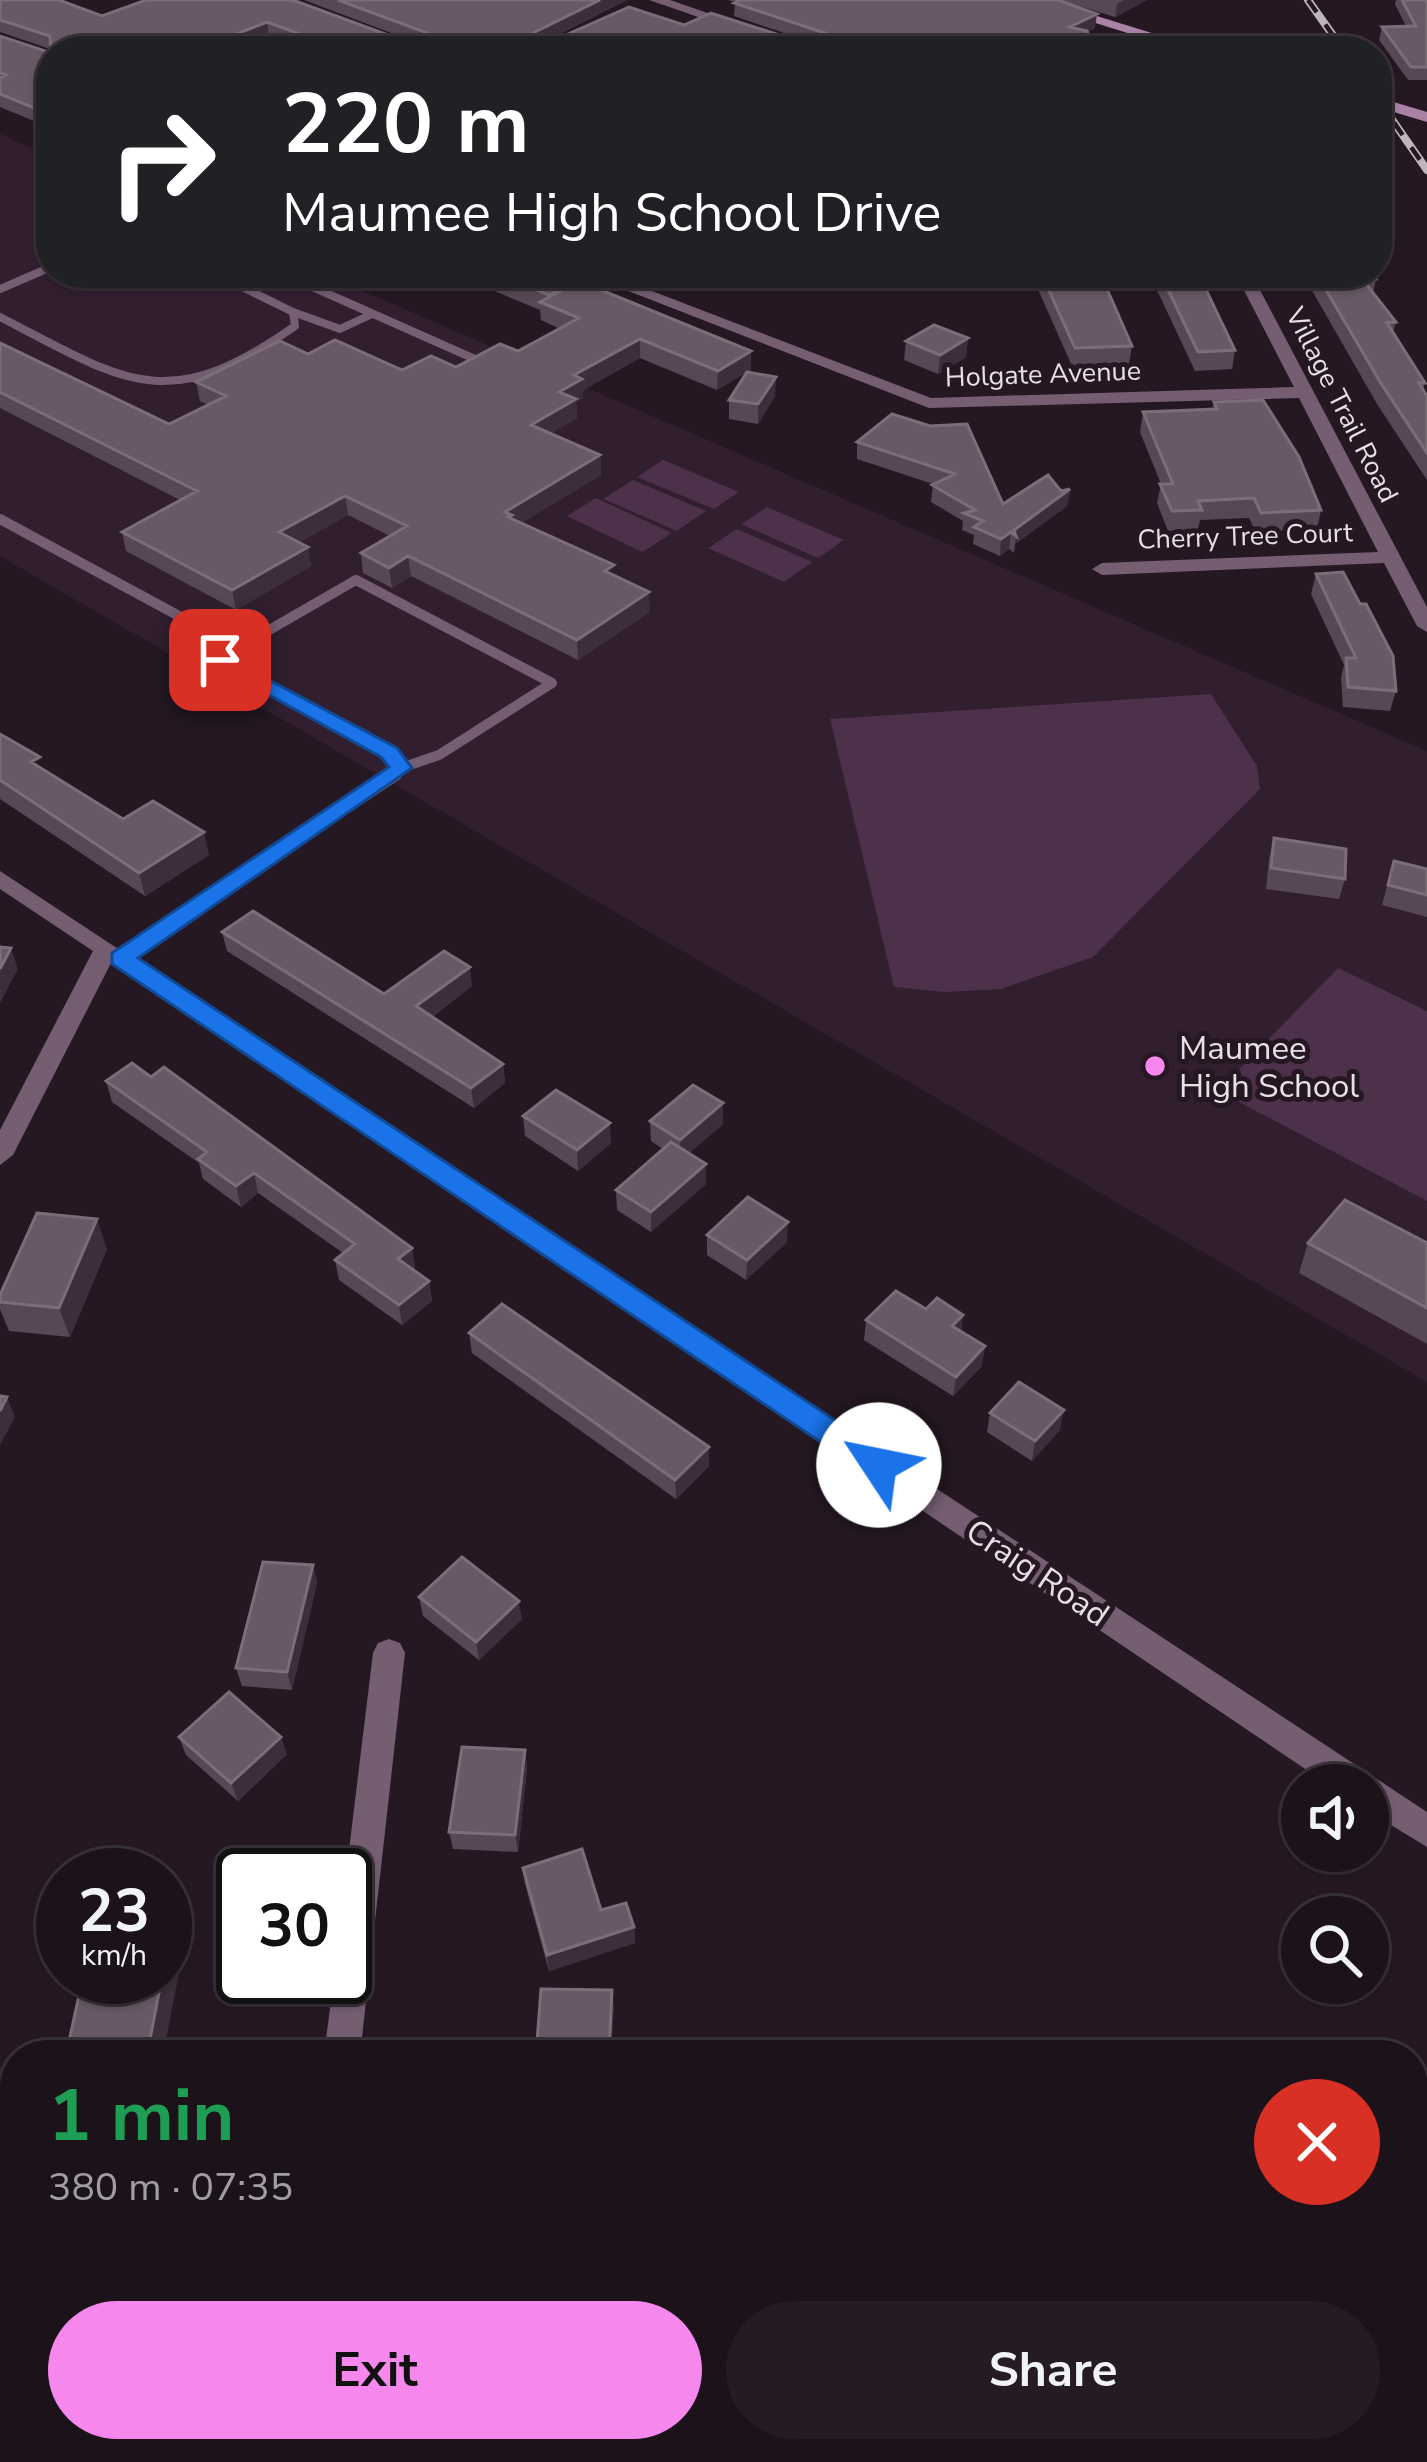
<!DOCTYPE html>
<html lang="en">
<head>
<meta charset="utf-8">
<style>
	body { margin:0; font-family:"Nunito Sans",sans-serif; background:#251b23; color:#f1f3f6; height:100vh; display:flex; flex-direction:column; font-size:45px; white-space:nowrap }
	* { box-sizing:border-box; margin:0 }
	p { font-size:39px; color:#a09ea2 }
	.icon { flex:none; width:66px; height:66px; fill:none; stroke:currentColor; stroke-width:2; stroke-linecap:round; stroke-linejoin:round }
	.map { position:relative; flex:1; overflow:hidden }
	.sheet { position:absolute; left:0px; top:2040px; width:1428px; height:423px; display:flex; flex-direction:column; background:#1c121a; border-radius:48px 48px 0 0; box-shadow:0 3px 9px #0004,0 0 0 3px #3a3239 }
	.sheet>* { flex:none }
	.guide { position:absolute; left:36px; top:36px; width:1356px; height:252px; border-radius:48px; box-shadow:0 3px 9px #0004,0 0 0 3px #3a3239; background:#202124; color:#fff; overflow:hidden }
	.tools { position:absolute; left:1281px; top:1764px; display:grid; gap:24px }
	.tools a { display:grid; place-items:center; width:108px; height:108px; border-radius:50%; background:#1c121a; box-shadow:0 3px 9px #0004,0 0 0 3px #3a3239; font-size:60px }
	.speed { position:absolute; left:36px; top:1848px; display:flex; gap:24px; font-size:60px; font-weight:700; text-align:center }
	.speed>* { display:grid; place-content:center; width:156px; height:156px; border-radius:50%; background:#1c121a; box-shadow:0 3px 9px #0004,0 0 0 3px #3a3239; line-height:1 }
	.speed small { font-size:30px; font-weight:400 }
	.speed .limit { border:6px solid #111; border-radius:18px; background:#fff; color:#111 }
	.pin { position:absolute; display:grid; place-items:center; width:102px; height:102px; color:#fff; margin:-51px; border-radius:24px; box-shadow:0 6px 18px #0006 }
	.me { position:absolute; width:132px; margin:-66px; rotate:304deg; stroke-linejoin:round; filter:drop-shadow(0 0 9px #0008) }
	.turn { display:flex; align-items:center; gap:42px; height:252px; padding:0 48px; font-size:54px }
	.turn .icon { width:156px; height:156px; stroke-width:2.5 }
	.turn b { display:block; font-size:84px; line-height:102px }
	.round { display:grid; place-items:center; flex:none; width:126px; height:126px; border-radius:63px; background:#251b23 }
	.overview { display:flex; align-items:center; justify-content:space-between; height:204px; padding:0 48px }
	h1 { font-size:72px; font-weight:700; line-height:90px; color:#1e9e55 }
	.primary-button { display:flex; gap:24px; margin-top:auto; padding:24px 48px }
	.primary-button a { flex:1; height:138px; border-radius:72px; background:#f688ed; color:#111; font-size:48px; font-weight:700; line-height:138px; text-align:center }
	.primary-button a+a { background:#251b23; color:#f1f3f6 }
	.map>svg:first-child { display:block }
	.built { fill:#311f2f }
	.green { fill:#4d304a }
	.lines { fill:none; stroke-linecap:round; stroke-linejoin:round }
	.lane-far2 { stroke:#755e72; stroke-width:8 }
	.lane-far1 { stroke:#755e72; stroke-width:10 }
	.lane { stroke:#755e72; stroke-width:14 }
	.street { fill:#755e72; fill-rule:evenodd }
	.secondary { fill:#a883a4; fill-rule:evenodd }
	.rail-casing { stroke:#bfb5bd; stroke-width:8 }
	.rail { stroke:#251823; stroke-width:4.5; stroke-dasharray:15; stroke-linecap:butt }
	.wall { fill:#574855 }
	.shaded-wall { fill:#3c2e3a }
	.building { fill:#675965; stroke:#7b6e79; stroke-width:3 }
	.route { fill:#1a73e8; stroke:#114b97; stroke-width:3 }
	.poi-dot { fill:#f688ed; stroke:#251823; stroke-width:4.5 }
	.labels { text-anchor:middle; stroke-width:10; stroke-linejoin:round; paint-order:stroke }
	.far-street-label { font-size:27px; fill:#e8dfe7; stroke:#251823 }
	.poi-label { font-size:33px; fill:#e8dfe7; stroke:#251823; text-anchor:start }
	.street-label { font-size:33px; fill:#e8dfe7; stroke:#251823 }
</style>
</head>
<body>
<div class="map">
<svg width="1427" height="2462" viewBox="0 0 1427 2462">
	<rect width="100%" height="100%" fill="#251823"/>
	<!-- built -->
	<path class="built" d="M0,134l51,23v116h270l1106,478v631l-1427,-826z"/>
	<!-- green -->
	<path class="green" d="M663,460l76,32 -25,17 -77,-32z
		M633,480l73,31 -29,20 -74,-32z
		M596,498l76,35 -30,19 -75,-36z
		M767,507l77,33 -26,18 -77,-34z
		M737,529l75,33 -28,20 -76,-34z
		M1211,694l46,72 3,23 -167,168 -92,32 -56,3 -51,-5 -64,-268z
		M1338,968l89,43v190l-209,-110z"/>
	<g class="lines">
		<!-- lane-far2 -->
		<path class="lane-far2" d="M281,273l196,87
			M0,289l51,-22
			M293,312l47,17 32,-15
			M0,317c126,65 166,100 295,9l-2,-14 -79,-39"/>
		<!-- lane-far1 -->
		<path class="lane-far1" d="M0,519l238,129 -18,12 179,100 -2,15 -191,127
			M238,648l118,-68 196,103 -113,72 -38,13"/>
		<!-- lane -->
		<path class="lane" d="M121,959l90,-60"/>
		<!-- street -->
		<path class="street" d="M649,0h21l75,26 -12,3z
			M582,273h23l326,125 363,-11 -59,-114h16l176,334v25l-10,-6 -33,-63 -282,12 -10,-6 10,-6 276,-11 -79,-154 -370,10z
			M0,871l1427,941v35l-59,-36v-26h-39l-1218,-822 -98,192 -13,10v-35l93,-179 -93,-62z
			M389,1639l11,4 5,10 -45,402h-36l10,-78h11v-94l28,-230 5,-10z
			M272,2448h40l-1,14h-40z
			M931,2448h40l2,14h-40z
			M1326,2448h51l6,14h-51z"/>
		<!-- secondary -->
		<path class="secondary" d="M1022,0h23l165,51h-25z
			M1377,97l50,15v10l-50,-15z"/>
		<defs>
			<path id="rail" d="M1308,0l36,51
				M1377,98l50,72"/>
		</defs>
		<!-- rail casing -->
		<use href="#rail" class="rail-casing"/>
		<!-- rail -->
		<use href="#rail" class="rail"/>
	</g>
	<!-- wall -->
	<path class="wall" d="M0,0l102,16 44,-16 269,42 -111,-42h323l-83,42 140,-17 117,17 7,-1 -74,-25 1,-14 -7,-2h330l37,28 -8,4 9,19h-785l-42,-16 -39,16h-179v77l-51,-21v-71l51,17 -1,-4 -50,-17z
		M1060,0h87l-32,17z
		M1396,0h31v80h-19l-29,-40 3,-13 24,-1 -11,-22z
		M467,273h94l190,97 -3,2 27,24 -17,28 -29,-5v-19l18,-28 -30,18 -77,-32 -57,32v8l-7,4 1,16 -26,15 49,22 1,20 -80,48 93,52 36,37 -72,48 -167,-84 -19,12 -29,-15 -2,-20 29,-17 -42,-21 -48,27 8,5 3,19 -75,44 -110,-59 -4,-19 58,-32 -180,-92v-65l169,81 39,-19 -8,-4 -4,-19 112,-28 94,16 54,-3 62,-16 42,-22 -19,-9 -1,-10 -72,-30z
		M1039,273h61l32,73 -3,18 -57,2 -35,-79z
		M1157,273h41l37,77 -3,19 -37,2 -40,-85z
		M1302,273h70l4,6 -3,14 23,29 -3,11 32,50 -2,6 4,7v84l-50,-76z
		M968,338l-2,19 -28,17 -34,-14 2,-19z
		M1214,402l107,108 -4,19 -61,3 -7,-14 -49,2 -2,9 -30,2 -11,-28 4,-19 -21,-52 3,-20 69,-3z
		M892,414l111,90 67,-15 -3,17 -52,38 -1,9 -5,-4 -9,7 -27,-12 1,-9 -12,-5 1,-9 -32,-19 2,-18 -76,-25v-17z
		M1316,574l44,30 36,87 -6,20 -47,-4 -2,-29 3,-13 -33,-71z
		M0,734l43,35 80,50 86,36 -64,41 -145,-97z
		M1274,838l71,41 -6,20 -73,-10 3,-30z
		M1394,861l33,8v48l-45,-12z
		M222,932l162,62 88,-8 -40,31 71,47 2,19 -31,25 -247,-157z
		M106,1081l306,167 3,20 -2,2 16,11 3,20 -30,24 -63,-45 -4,-20 8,-7 -85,-60 -17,14 -38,-28 -4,-16 -87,-61z
		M723,1103v21l-34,29 17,31 -55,48 -34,-22 -1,-20 47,-41 -12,-8 -1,-20z
		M523,1116l88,27 -33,28 -53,-35z
		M707,1235l80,7 -41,38 -39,-25z
		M1308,1243h119v101l-128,-71z
		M107,1249l-37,88 -61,-6 -9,-22v-14z
		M926,1309l37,6 -2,16 21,35 -29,30 -89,-56 2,-20z
		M469,1333l240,114v19l-33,33 -204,-146z
		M990,1413l70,17 -28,31 -45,-29z
		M313,1565l4,18 -25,107 -50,-4 -6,-18z
		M419,1597l103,22 -43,41 -56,-44z
		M179,1737l108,17 -49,47 -52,-46z
		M525,1750l2,17 -9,85 -65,-3 -4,-17z
		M523,1868l111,59 1,16 -86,28 -24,-87z"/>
	<!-- shaded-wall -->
	<path class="shaded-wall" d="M600,0h27l-99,50 -1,-14z
		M1124,0h23l-32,17 2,-13z
		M1097,14l-2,14 -27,12 2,-13z
		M267,22l2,13 -39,16h-37z
		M968,338l-2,19 -28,17 2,-19z
		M640,339v19l-57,32v8l-7,4 1,16 -45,26 -1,-19 43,-50z
		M751,351v19l-34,20 1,-19z
		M776,377l-1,19 -17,28v-20z
		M600,455l1,20 -88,53 -8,-16z
		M1070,489l-3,17 -52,38 1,-8 -2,-6z
		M345,496l3,19 -65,37 -4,-20z
		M1011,532l-2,17 -9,7 1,-17z
		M308,547l3,19 -75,44 -4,-20z
		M408,556l3,20 -19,12 -3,-20z
		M649,592l1,20 -72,48 -1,-20z
		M204,832l5,23 -64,41 -6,-23z
		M11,948l7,21 -18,34v-34z
		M470,967l2,19 -53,40 -3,-20z
		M503,1064l2,19 -31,25 -3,-20z
		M723,1103v21l-42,36 -1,-20z
		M610,1123l1,20 -33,28 -1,-21z
		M706,1164v20l-55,48v-20z
		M254,1173l4,20 -17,14 -5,-21z
		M97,1219l10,30 -37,88 -11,-29z
		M788,1222l-1,20 -41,38 1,-20z
		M412,1248l3,20 -13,11 -4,-20z
		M429,1281l3,20 -30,24 -3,-20z
		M963,1315l-2,19 -9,-8z
		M985,1346l-3,20 -29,30 3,-19z
		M7,1397l8,20 -15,28v-34z
		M1064,1410l-4,20 -28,31 3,-20z
		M709,1447v19l-33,33 -1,-19z
		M313,1565l4,18 -25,107 -5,-18z
		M519,1601l3,18 -43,41 -3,-18z
		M281,1737l6,17 -49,47 -7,-18z
		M525,1750l2,17 -9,85 -3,-17z
		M177,1903l11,24 -25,128h-16l15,-78h3v-14z
		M634,1927l1,16 -86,28 -2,-16z
		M612,1990l2,16 -3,49h-2z"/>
	<!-- building -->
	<path class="building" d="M0,0h59l43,16 44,-16h147l114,42h22l4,-7 -95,-35h262l-73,36 4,6 21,-1 77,-34 55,18 27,-12 90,29 25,-1 -1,-8 -91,-30 6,-3h318l39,14 -27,13 17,4 9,20h-749l-80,-29 -74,29h-142v64l-51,-21v-16l6,-3 -6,-2v-37l51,17 -1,-17 -50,-16z
		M1402,0h25v67h-16l-29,-40 34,-1z
		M495,273h66l17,7 -29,15z
		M1041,273h59l32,73 -57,2z
		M1160,273h38l37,77 -37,2z
		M1316,273h56l4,6 -13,1 33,42 -9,1 38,60h-6l8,13v57l-45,-68z
		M579,281l172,70 -33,20 -78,-32 -66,36 8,4 -23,13 17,7 -45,26 69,30 -95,57 7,3 -4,2 106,48 -9,6 44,21 -72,48 -169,-84 -19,12 -28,-15 46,-27 -62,-30 -66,36 29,15 -76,43 -110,-58 75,-41 -197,-99v-49l169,81 57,-28 -30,-14 84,-41 28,13 27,-14 67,30 29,-14 25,11 44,-23 18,7 61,-33 -39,-16z
		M934,325l34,13 -28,17 -34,-14z
		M747,372l29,5 -18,27 -29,-4z
		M1263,400l36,57 22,53 -60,3 -7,-15 -56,3 4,9 -30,1 -12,-27h13l-30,-72 74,-3 -3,-7z
		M892,414l38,12 37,-2 36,80 45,-29 13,16 9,-2 -56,41 2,6 -5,-4 -10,7 -27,-12 9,-6 -19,-8 11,-3 -43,-25 23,-11 -98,-32z
		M1343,572l17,32h6l27,52 3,35 -48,-4 -2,-29h10l-40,-84z
		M0,734l40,23 -9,5 92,57 30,-18 51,31 -65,41 -139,-93z
		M1274,838l72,11 -1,30 -74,-11z
		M1394,861l33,8v26l-39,-10z
		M253,911l131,83 60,-43 26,16 -54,39 87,58 -32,24 -249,-156z
		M0,947l11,1 -11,21z
		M132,1063l19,14 13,-10 248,181 -14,11 31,22 -30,24 -64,-45 20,-16 -101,-71 -18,13 -38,-27 9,-7 -101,-71z
		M693,1085l30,18 -43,37 -30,-19z
		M556,1090l54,33 -33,27 -54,-34z
		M671,1142l35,22 -55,48 -35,-22z
		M748,1197l40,25 -41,38 -40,-25z
		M1345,1200l82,43v65l-119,-65z
		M37,1213l60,6 -38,89 -59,-6v-7z
		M896,1291l30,18 11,-11 26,17 -11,11 33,20 -29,31 -90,-57z
		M502,1304l207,143 -34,33 -206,-147z
		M1019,1382l45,28 -29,31 -45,-28z
		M0,1396l7,1 -7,14z
		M462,1557l57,44 -43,41 -57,-45z
		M263,1562l50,3 -26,107 -51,-4z
		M229,1692l52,45 -50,46 -52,-46z
		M462,1747l63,3 -10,85 -66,-3z
		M582,1849l19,61 25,-7 8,24 -87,28 -24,-87z
		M165,1903h12l-12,60z
		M83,1977h79l-15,78h-81z
		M541,1989l71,1 -3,65h-73z"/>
	<!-- route -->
	<path class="route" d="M220,654l177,94 15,20 -274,190 751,498 5,9 -5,9h-21l-756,-510v-11l277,-186 -8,-10 -168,-93v-8z"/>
	<!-- markers -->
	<circle class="poi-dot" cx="1155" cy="1066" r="12"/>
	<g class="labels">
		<!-- far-street labels -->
		<g class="far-street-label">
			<text transform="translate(1043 374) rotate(-2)" y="9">Holgate Avenue</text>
			<text transform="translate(1342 405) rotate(63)" y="9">Village Trail Road</text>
			<text transform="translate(1245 536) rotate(-2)" y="9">Cherry Tree Court</text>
		</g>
		<!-- poi labels -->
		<g class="poi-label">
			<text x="1179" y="1059">Maumee<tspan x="1179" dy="38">High School</tspan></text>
		</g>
		<!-- street labels -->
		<g class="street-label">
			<text transform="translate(1038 1572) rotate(34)" y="12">Craig Road</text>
		</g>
	</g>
</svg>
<div class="tools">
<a><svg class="icon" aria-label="sound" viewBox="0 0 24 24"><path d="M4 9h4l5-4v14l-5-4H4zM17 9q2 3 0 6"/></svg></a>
<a><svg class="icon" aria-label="search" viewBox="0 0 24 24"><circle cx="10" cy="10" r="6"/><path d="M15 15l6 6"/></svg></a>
</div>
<div class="speed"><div>23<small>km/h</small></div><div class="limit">30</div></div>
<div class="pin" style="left:220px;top:660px;background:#d93025"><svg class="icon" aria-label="arrive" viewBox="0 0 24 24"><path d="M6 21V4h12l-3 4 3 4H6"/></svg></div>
<svg class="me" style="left:879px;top:1465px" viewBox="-20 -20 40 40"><circle r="19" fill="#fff"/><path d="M0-13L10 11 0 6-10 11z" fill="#1a73e8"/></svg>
<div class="guide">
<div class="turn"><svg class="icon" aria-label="right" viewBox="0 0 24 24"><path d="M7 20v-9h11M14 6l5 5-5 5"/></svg><div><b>220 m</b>Maumee High School Drive</div></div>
</div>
<section class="sheet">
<div class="overview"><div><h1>1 min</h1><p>380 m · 07:35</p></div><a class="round" style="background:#d93025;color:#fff"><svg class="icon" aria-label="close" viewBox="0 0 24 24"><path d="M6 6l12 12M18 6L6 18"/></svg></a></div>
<div class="primary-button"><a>Exit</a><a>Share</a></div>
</section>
</div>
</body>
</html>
